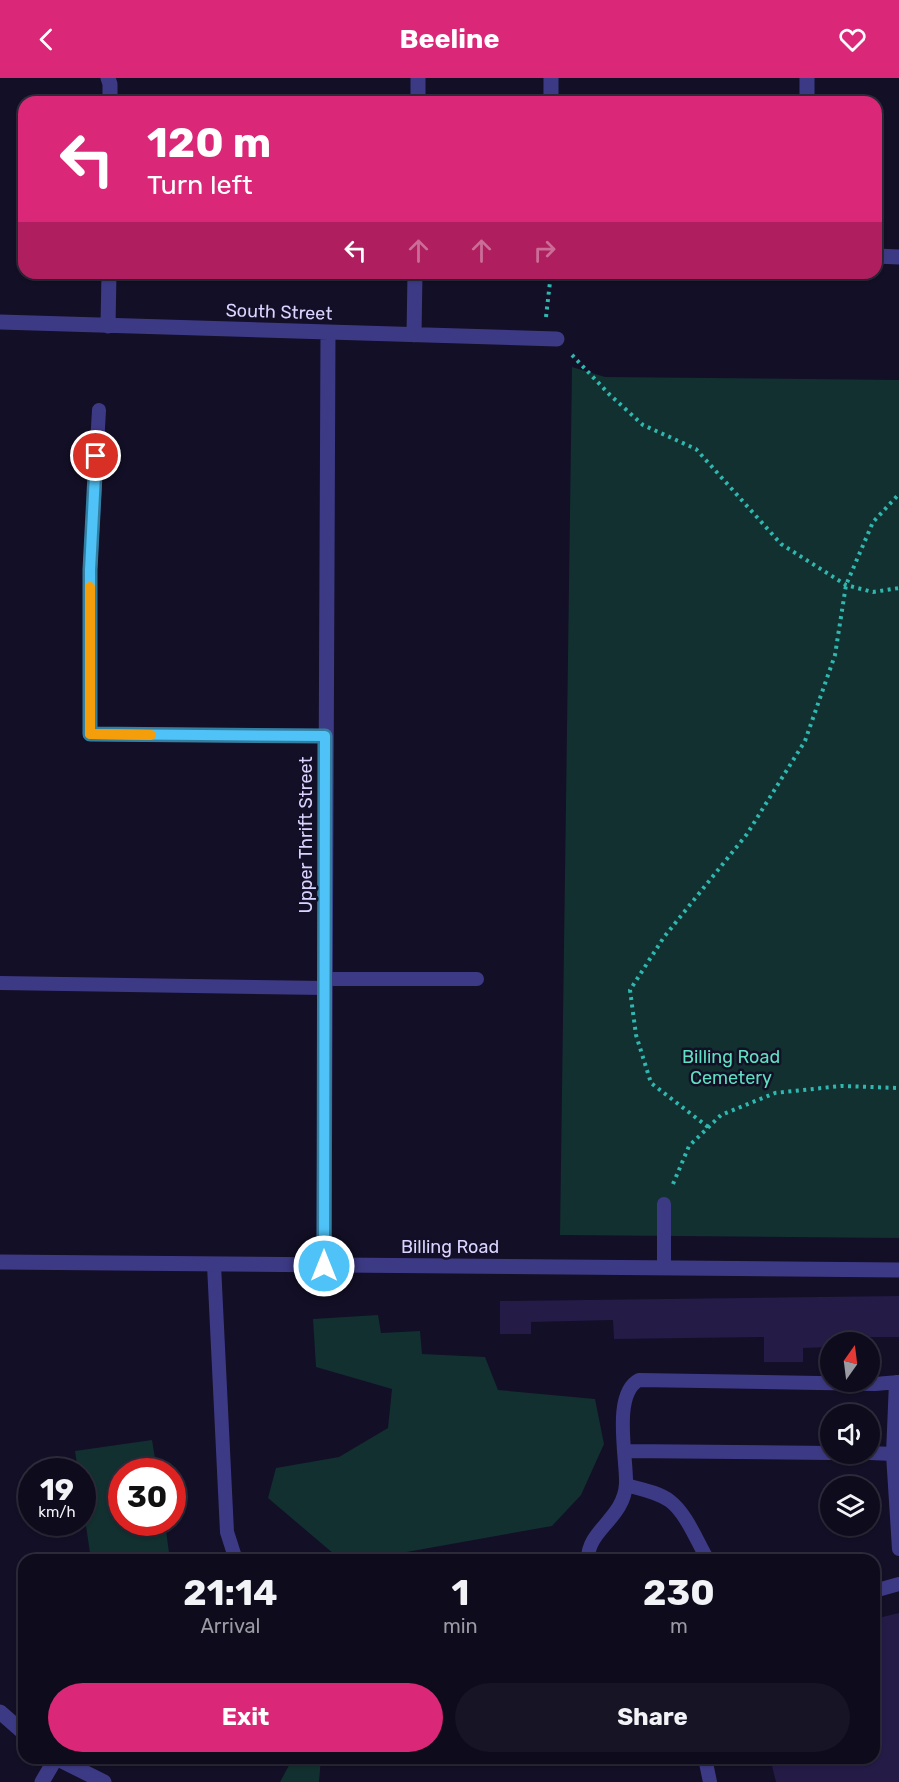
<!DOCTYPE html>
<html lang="en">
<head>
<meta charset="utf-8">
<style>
	body { margin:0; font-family:Rubik,sans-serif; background:#171425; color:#f1f3f6; height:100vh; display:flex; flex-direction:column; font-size:22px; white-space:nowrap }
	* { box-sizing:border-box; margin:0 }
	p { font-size:20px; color:#9b9ba3 }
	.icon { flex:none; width:33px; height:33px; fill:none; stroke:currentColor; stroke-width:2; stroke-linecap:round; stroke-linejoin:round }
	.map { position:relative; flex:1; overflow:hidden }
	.drawer { position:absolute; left:18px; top:1476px; width:862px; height:210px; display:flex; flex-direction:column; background:#0e0b1c; border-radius:18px; box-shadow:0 2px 4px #0004,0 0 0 2px #2e2b3b }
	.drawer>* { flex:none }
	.top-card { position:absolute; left:18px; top:18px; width:864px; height:183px; border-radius:18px; box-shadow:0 2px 4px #0004,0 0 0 2px #2e2b3b; background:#db2777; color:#fff; overflow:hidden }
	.needle { width:39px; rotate:14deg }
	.controls { position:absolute; left:820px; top:1254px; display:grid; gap:12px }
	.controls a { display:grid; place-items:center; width:60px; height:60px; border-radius:50%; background:#0e0b1c; box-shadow:0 2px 4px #0004,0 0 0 2px #2e2b3b; font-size:30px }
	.speed { position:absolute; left:18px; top:1380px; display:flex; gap:12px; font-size:30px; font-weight:700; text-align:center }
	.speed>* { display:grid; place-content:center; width:78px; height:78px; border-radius:50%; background:#0e0b1c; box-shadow:0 2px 4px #0004,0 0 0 2px #2e2b3b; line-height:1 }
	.speed small { font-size:15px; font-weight:400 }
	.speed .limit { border:9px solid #d22; background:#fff; color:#111 }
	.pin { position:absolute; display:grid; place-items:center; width:51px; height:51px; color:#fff; margin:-26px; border:3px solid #fff; border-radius:50%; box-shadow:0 2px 6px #0007 }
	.me { position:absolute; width:66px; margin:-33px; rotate:0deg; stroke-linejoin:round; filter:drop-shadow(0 0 4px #0008) }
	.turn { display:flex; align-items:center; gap:21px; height:126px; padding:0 30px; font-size:27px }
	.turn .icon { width:78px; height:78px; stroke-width:2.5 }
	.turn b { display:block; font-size:42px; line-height:51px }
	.lanes { display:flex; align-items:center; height:57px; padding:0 30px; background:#0003; justify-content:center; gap:30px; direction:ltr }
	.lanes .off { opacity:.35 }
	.eta { display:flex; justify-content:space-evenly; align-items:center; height:102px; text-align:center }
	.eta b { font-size:36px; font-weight:700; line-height:42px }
	.cta { display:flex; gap:12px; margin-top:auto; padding:12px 30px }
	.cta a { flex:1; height:69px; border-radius:36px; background:#db2777; color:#fff; font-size:24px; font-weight:700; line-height:69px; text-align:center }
	.cta a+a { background:#171425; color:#f1f3f6 }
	header { display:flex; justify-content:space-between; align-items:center; height:78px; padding:0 30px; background:#db2777; color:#fff; font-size:27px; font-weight:700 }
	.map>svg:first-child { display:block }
	.green { fill:#12302f }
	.building { fill:#241b47 }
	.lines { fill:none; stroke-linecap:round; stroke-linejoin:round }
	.path { stroke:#2fb8b0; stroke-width:4; stroke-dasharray:3 4.5; stroke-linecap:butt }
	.service { stroke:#3d3a85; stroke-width:14 }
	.minor { stroke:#3d3a85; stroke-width:15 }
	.tertiary { stroke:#3d3a85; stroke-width:15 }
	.route-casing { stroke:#337fa1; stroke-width:15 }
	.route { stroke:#4fc3f7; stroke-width:10 }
	.slow { stroke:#f59e0b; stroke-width:10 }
	.labels { text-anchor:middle; stroke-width:5; stroke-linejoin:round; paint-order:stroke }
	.street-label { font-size:18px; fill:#d9d4ff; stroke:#130f26 }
	.park-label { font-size:18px; fill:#5fe0c0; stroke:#130f26 }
</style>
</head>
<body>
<header><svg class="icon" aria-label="back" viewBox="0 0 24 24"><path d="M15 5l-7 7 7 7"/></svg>Beeline<svg class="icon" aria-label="heart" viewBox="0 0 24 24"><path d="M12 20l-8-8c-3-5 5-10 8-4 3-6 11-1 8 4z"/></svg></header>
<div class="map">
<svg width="899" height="1704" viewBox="0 0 899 1704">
	<rect width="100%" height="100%" fill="#130f26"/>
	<!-- green -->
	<path class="green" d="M572,289l33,10 294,3v858l-339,-3z
		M378,1237l3,18 39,-2 2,23 63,3 13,33 97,9 9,45 -23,51 -29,31 -190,34h-21l-73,-62 8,-30 63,-11 49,-29 4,-39 -76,-22 -3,-48z
		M152,1362l5,31 -35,1v50l43,1 5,37h-79l-8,-55 -1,-33 -4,-1 -3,-20z
		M293,1680h28l-2,24h-39z"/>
	<!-- building -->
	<path class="building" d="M899,1218v41h-47v5h-21v5l-28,1v14h-39v-25l-150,2 -1,-19 -82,2v12h-31v-33z
		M899,1535v169h-123l-6,-24h104v-139z"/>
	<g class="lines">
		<!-- path -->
		<path class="path" d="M546,239l5,-44
			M572,277l38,40 33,30 53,24 85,95 65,41 27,7 26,-4
			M708,1049l-57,-44 -15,-48 -6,-45 34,-53 83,-103 58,-93 30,-86 11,-70 27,-63 26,-28
			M673,1106l16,-38 32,-31 54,-22 66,-7 58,2"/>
		<!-- service -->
		<path class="service" d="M99,332l-9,160v164l235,2
			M325,901h152
			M0,905l325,5
			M214,1187l13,267 8,25 4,3
			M664,1189v-63
			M896,1304l-3,72 6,95
			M625,1373l206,2
			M870,1375l23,1
			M626,1407c14,4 32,7 44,16 17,13 27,41 38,59
			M588,1482c-1,-30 36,-41 38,-76 1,-26 -14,-90 13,-104l236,4 24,-2
			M874,1513l25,-7
			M705,1680l5,24"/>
		<!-- minor -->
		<path class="minor" d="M108,0l2,6v18
			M807,0v24
			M418,24v-24
			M551,24v-24
			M876,178l23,1
			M0,244l557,17
			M108,248l1,-53
			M414,257l1,-62
			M324,1188l4,-933
			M0,1634l24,21
			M56,1680l48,24
			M42,1704l14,-24"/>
		<!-- tertiary -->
		<path class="tertiary" d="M0,1184l899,8"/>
	</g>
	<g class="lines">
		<defs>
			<path id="route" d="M96,378l-6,114v164l235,2 -1,530"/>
		</defs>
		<!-- route casing -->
		<use href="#route" class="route-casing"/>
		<!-- route -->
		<use href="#route" class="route"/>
		<!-- slow -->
		<path class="slow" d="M90,509v147l61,1"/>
	</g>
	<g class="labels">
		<!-- street labels -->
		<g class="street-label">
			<text transform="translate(279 234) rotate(2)" y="6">South Street</text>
			<text transform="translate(306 757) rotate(-90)" y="6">Upper Thrift Street</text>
			<text x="450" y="1175">Billing Road</text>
		</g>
		<!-- park labels -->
		<g class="park-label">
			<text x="731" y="985">Billing Road<tspan x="731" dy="21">Cemetery</tspan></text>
		</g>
	</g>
</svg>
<div class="controls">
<a><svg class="needle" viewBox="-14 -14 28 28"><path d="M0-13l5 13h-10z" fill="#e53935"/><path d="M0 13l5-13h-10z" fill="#9b9ba3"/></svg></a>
<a><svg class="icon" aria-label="sound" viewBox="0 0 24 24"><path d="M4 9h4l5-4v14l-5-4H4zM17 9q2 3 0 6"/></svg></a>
<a><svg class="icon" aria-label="layers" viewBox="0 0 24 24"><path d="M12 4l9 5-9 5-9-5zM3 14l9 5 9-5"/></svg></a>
</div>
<div class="speed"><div>19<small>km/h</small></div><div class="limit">30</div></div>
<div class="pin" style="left:96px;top:378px;background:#d93025"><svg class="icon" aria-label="arrive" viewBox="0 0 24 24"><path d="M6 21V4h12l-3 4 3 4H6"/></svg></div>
<svg class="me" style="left:324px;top:1188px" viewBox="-20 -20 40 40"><circle r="17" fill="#4fc3f7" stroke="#fff" stroke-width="3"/><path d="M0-11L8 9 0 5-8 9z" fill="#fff"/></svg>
<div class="top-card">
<div class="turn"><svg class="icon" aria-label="left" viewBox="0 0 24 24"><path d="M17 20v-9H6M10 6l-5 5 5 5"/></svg><div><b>120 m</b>Turn left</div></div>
<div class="lanes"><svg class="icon" aria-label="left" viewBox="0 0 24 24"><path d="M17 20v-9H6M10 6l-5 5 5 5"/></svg><svg class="icon off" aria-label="ahead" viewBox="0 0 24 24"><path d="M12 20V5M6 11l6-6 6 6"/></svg><svg class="icon off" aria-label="ahead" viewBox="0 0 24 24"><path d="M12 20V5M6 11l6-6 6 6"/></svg><svg class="icon off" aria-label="right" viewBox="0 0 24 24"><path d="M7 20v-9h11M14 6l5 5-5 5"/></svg></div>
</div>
<section class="drawer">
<div class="eta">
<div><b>21:14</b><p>Arrival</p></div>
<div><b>1</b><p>min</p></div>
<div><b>230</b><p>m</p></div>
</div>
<div class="cta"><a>Exit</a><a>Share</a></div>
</section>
</div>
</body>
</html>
